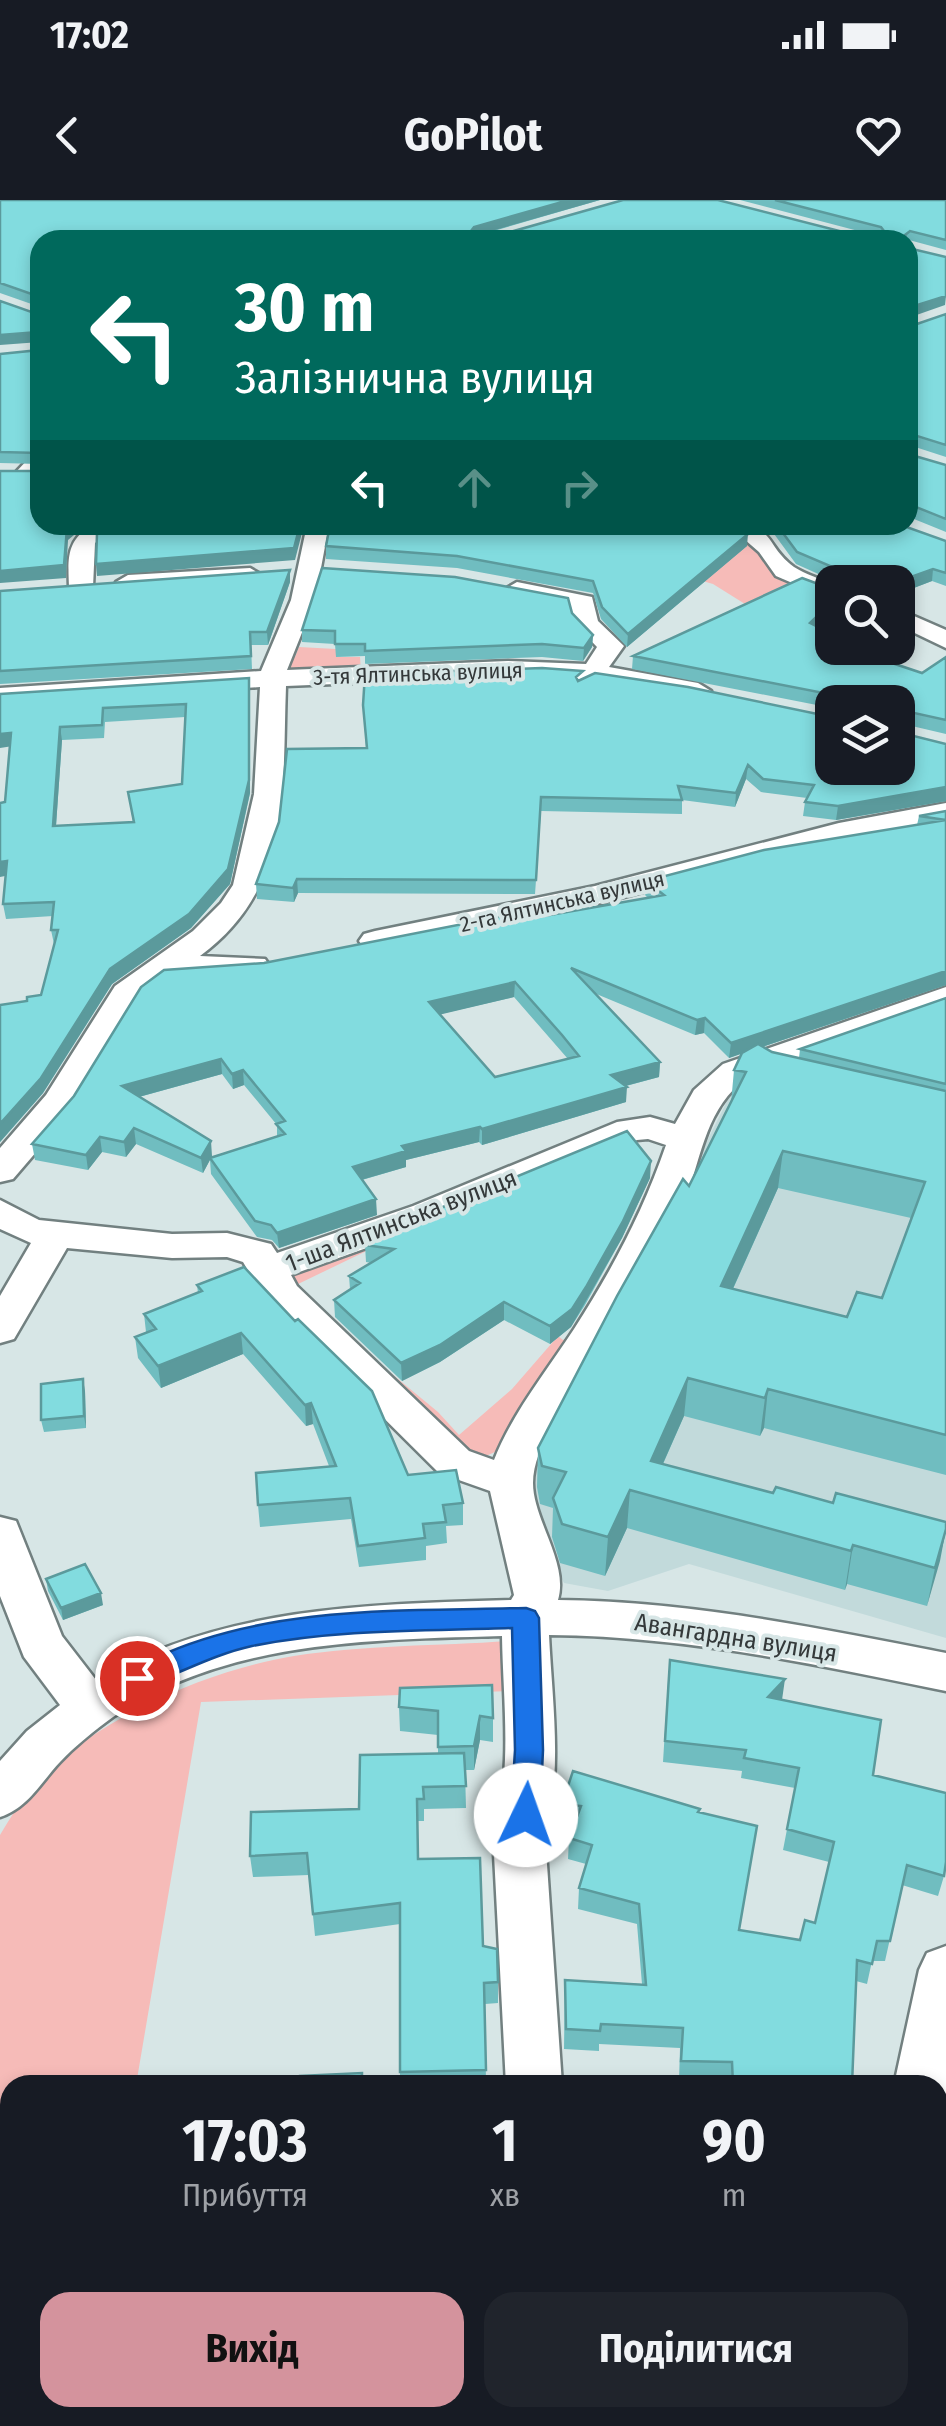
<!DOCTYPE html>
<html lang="uk">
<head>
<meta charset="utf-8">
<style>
	body { margin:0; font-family:"Fira Sans Condensed",sans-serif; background:#20242c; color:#f1f3f6; height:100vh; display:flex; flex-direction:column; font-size:38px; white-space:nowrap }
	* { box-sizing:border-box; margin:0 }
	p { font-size:32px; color:#9ea1a6 }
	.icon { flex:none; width:55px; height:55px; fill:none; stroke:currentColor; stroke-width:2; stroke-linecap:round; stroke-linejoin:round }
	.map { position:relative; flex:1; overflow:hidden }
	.sheet { position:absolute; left:0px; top:1875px; width:948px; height:352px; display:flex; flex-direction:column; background:#171b24; border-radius:30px 30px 0 0; box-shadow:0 5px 15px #0003 }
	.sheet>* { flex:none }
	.top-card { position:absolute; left:30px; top:30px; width:888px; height:305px; border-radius:30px; box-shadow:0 5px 15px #0003; background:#00695c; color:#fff; overflow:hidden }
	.buttons { position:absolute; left:815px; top:365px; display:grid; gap:20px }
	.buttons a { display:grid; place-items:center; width:100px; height:100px; border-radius:20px; background:#171b24; box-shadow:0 5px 15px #0003; font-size:50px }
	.pin { position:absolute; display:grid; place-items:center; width:85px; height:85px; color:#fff; margin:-42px; border:5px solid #fff; border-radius:50%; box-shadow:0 2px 10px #0007 }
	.me { position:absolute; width:110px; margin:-55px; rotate:3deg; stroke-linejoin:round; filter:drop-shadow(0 0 8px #0008) }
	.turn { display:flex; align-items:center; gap:35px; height:210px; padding:0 40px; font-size:45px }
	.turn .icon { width:130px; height:130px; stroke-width:2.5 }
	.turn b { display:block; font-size:70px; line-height:85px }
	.lanes { display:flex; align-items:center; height:95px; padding:0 40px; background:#0003; justify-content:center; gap:50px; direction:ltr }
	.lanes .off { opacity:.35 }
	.eta { display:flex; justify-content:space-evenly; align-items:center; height:170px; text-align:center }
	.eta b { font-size:60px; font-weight:700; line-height:70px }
	.cta { display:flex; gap:20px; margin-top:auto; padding:20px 40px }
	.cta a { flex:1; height:115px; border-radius:30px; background:#d4939d; color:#111; font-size:40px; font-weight:700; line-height:115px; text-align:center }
	.cta a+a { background:#20242c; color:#f1f3f6 }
	.status { display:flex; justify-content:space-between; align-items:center; height:70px; padding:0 50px; background:#171b24; direction:ltr }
	.status svg { height:28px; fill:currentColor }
	header { display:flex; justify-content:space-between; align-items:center; height:130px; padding:0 40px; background:#171b24; font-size:45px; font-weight:700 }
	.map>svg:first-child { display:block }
	.built { fill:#c2dadb }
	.green { fill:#f6bbb8 }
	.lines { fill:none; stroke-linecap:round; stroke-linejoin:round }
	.minor-casing { stroke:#728080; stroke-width:5 }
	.path { stroke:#a2aeae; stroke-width:5; stroke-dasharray:5 4; stroke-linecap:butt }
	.minor { fill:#fff; fill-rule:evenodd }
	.wall { fill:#70bdc0; fill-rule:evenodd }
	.shaded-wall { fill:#5b9a9c }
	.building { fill:#82dcdf; stroke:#5b9a9c; stroke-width:2.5; fill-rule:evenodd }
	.route { fill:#1a73e8; stroke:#114b97; stroke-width:2.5 }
	.labels { text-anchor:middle; stroke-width:8; stroke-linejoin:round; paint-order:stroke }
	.far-street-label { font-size:22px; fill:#34393a; stroke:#d7e6e6 }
	.street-label { font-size:25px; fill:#34393a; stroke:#d7e6e6 }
</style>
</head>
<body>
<div class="status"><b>17:02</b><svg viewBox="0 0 49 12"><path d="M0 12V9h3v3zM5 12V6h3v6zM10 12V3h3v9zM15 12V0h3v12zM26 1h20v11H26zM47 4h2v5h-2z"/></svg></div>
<header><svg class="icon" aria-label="back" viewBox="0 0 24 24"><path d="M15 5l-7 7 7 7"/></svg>GoPilot<svg class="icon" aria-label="heart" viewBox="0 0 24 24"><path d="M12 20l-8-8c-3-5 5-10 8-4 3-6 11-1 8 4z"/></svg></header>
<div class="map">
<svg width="946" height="2226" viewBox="0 0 946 2226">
	<rect width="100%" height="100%" fill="#d7e6e6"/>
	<!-- built -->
	<path class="built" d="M740,875l206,43v520l-257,-74 -81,27 -44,-8 -43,-81 7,-39 92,-148z"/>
	<!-- green -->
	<path class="green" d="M724,325l98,69 -77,10 -32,-20 -21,-6z
		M299,447l37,2v8h24l1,15 -74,2 -2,-17h10z
		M377,1036l4,8 -85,41 57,57 85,70 21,23 53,-46 46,-53 5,4 9,-5c-16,27 -55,112 -84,120 -12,4 -24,-4 -36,-9l-172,-170 39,-9z
		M509,1441l3,50 -311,11 -65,383h-126v333h57l-1,8h-66v-591c8,-13 16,-27 25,-39 58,-73 179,-125 269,-140 69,-11 144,-10 215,-15z"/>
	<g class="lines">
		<defs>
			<path id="minor" d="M40,254v18l-6,6h-16l-3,-5 17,-18z
				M92,325h27l-24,18 -2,44 -12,7 -12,-7c-1,-29 -3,-46 23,-62z
				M307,325h22l-14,75 -28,70 221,-9 78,3 11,-17 -23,-24 -3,-16 -63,-13 -3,-5 12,-7 75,15 6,24 26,25 -15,21 89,16 13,8 -13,8 -105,-19 -85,-3 -222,9c-4,104 7,202 -86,270l65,3 5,7 -5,7c-29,7 -58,4 -87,-2l-38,28 -67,110 -60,70 -13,3v-34l46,-53 69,-109 78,-55 28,-28 12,-18 21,-91 6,-107 -260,17v-16l261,-17 30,-71z
				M728,325c50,0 35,19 66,42 11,7 27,12 38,17v16l-56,-24 -17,-24z
				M250,368l12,7 -4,5 -130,9 -12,-7 12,-7z
				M898,409l48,21v18l-48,-23z
				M946,603v18l-105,19 -244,64 -222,47 -11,-3 -5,-7 5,-7 11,-3 220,-45 244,-63z
				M946,787v21l-199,70c-40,28 -45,76 -61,120 -31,84 -92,154 -136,231 -8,16 -17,35 -17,54 0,37 36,80 25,117 130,1 260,28 388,53v38c-131,-27 -263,-55 -397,-56 3,65 14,137 -4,200l17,250h-56l-13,-250c20,-62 10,-134 9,-199 -134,4 -274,4 -389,81 -18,13 -38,29 -53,45 -19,20 -32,46 -60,55v-56l27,-30 33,-26 -36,-48 -24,-61v-79l16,4 46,115 34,44c127,-73 272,-76 415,-80l3,-5 -24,-104 -51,-18 -172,-171 -24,-40 -16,-5 -55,1 -105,-10 -53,91 -14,4v-47l31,-53 -31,-14v-29l39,20 133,14 55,-1 44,11 6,9 136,-47 204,-84 33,-5 25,7 19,-34 29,-26zM648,939l18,6c-23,67 -54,125 -92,184 -28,43 -61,83 -80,131l-25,-9 -172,-165 -6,-11 148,-53 198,-82z
				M946,1746v149l-8,11v-21h-44l25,-115 8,-17z
				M0,1971l10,3v58l-10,-3z
				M560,2218h84l3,8h-84z"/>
		</defs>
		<!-- minor casing -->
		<use href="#minor" class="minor-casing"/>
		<!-- path -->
		<path class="path" d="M864,456l17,-8"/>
		<!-- minor -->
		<use href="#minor" class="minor"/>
	</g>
	<!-- wall -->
	<path class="wall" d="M0,0h600l-113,33 16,1h348l15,-1 -126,-33h206v50l-37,-10h-869v67l-40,-14z
		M946,114v143l-37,-12 -1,2 3,-121z
		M40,150v114l-40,-1v-109z
		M908,254l38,11v67l-37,-15z
		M744,325h157l45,16v45l-14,-5 -34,13v-12h-64v-1l-38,-17 -27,-37 -3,3z
		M326,346h421l-120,101 -26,-28 -8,-26 -136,-25 -131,-9z
		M290,370v12l-22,63h-17l1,24 -252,15v-93z
		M572,413l21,22 -1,12 -9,14 -41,-4 -177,7v-8l-29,1 -1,-13 -33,-2v-12z
		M818,427l71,35 33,11 24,-16v77l-47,-11 -1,1v-22h-66v6l-200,-39 1,-13z
		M583,479l363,65v57l-110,19 -33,-4 2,-14 2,-4 -46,-6 -15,-13 -11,28 -53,-7v14l-141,-3 -6,83 -237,-1 -4,9 -37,-3 -1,-15 110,-136 -3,-43z
		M250,491v102l-20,91 -39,44 -79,56 -69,109 -43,49v-137l27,-4 14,-6 13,-51 -3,-14 2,-14 -47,3 -3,-15 3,-28 -1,-74 5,-56 -10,-52zM185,517l-3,67 -54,8 5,30 -77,4 6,-86 42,-2 1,-16z
		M946,611v174l-184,62 10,5 27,6 1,-9 146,-51v477l-182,-47 -4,8 -76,-20 -21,48 110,29 60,10 113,28 -19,75 -80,-22 -2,6 -218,-62 -22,48 -45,-13 -8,-26 1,-29 -13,-4 -3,-17 1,-39 151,-262 42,-83 3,-33 8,-17 -13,5 -25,-25 -9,2 -101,-42 66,69 -1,15 -33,9v16l-144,43 -3,-3 -73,18v7l-44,13 15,35 -98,33 -7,-8 -15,-3 -46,-63 -1,-14 -7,13 -67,-29 -10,13 -24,-5 -14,18 -53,-10 -3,-16 232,-181 384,-65 -3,-3 1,-14 271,-56 2,-9zM514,797l54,62 -73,18 -55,-63zM222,874l11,15 11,-4 33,40v11l-66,22 1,-2 -73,-59zM778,988l133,30 -29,80 -35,19 -114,-28z
		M650,978l-28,60 -37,67 -14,22 -21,17 -46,-24 -64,42 -38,19 -67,-64 -1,-17 16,-11 -1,-13 22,-13 -5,-1 -1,-17z
		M197,1085l211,190 55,28v22l-17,1 1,17 -21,3v14l-67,7 -8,-48 -91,8 -2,-22 71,-39 -16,-42 -7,2 -63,-72 -82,34 -23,-30 -3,-21 11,-5 -2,-18 54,-21z
		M85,1191l1,37 -42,4 -3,-12z
		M46,1379l57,26 -40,15 -15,-29z
		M668,1481l114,19 91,75 71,101 -6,20 -36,-11 -17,76h-13l-5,23 -11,-3 -4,104h-123v-3l-50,-1 1,-33 -81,-4v7l-35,-2 1,-69 77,4 -5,-60 -59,-15 1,-21 7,-24 -18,-5 1,-21 5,-12 -13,-1 1,-21 137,8 40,118 61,10 15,-17 14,-61 -46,-12 12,-62 -54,-10 1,-7 -79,-9z
		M399,1507l94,11v24l-13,-2 -6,30h-9l1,38 -42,1v12h-6v38l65,87 15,36v21l-13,1 1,81h-86v-161l-85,12 -6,-61 -56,2 -3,-21 109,-47 79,-55v-19l-38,-4z
		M946,1914v38l-7,-2z
		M946,1961v75l-8,-2v-19z
		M946,2060v53l-8,-14v-35z
		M946,2192v34h-101l-19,-8h112z"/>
	<!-- shaded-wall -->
	<path class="shaded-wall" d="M569,0h31l-126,36 -3,-5 3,-4z
		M946,96l-1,9 -37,13v-10z
		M38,132l2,10 -40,3v-10z
		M70,325h16l-18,15 -2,38 -66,5v-12z
		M300,325h4l-9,35 -198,16 -1,-12z
		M748,334l-1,12 -120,101 1,-13z
		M933,369l-1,12 -34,13 -1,-12z
		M290,370v12l-22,63 -1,-13z
		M832,402v11l-23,23 1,-13z
		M593,435l-1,12 -9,14 1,-13z
		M249,478l1,115 -20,91 -39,44 -79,56 -69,109 -43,49v-18z
		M60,527l2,13 -7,100 -2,-14z
		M11,533l2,13 -13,2v-14z
		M748,565l-2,14 -11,28 1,-14z
		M946,587v14l-110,19 2,-14z
		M7,661l3,14 -10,2v-15z
		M297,679l1,14 -4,9 -1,-14z
		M946,771v14l-217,73 2,-15z
		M515,782l-1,15 -84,20 -1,-15z
		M705,818l-1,15 -9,2 2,-15z
		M221,859l1,15 -98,27 -2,-15z
		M660,862l-1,15 -49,13 1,-15z
		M243,870l1,15 -11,4 -1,-15z
		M627,887l-1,15 -144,43v-16z
		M480,927l-1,15 -73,18v7l-52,15 -1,-15 49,-21z
		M134,928l2,16 -10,13 -2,-15z
		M100,937l2,15 -14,18 -2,-15z
		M211,941l1,15 -9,17 -2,-15z
		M783,951l-5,37 -61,136 4,-38z
		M651,961l-1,17 -28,60 -51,89 -21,17v-18z
		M376,999l1,16 -98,33 -2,-15z
		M504,1102v18l-64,42 -38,19 -1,-18z
		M241,1133l2,21 -82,34 -3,-22z
		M688,1178l-4,38 -35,79 2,-34z
		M83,1179l2,12 1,37 -2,-12z
		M768,1189l-4,39 -4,8 5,-38z
		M311,1203l2,21 -7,2 -1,-21z
		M630,1290l-3,38 -22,48 3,-39z
		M946,1329l-6,32 -13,45 8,-38z
		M853,1345l-6,39 -2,6 6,-39z
		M101,1393l2,12 -40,15 -2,-12z
		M785,1479l-3,21 -14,-3z
		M480,1516v24l-6,30v-24z
		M413,2218h9l-3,8h-9z"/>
	<!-- building -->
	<path class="building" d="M0,0h569l-95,27 -3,4 32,3 120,-34h95l133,34 33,-3 -3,-4 -106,-27h171v40l-36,-9 -5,4 2,5h-867v57l-40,-14z
		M908,44v4l38,9v39l-38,12v4z
		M0,101l37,13 3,-1v20l-2,-1 -38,3z
		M946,114v131l-35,-11 -3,2v-112l3,2z
		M40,150v103l-40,-1v-98z
		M908,248v6l38,11v54l-35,-14 -3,1z
		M40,270v55h30l-3,3 -3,37 -64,6v-100h38z
		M107,325h193l-6,23 -198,16 1,-31z
		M330,325h407l11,9 -120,100 -26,-27 -9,-26 -136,-25 -131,-10z
		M777,325h124l45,16v32l-13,-4 -36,13h-27l-12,-4 -4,4h-18l-1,-14 -38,-16z
		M322,368l133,9 113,21 4,15 21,22 -9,13 -42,-4 -177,7v-7h-30v-13l-33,-1z
		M290,370l-23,62h-17l1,24 -251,15v-80z
		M802,378l30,11v13l-22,21 22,11v14h27l30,14 33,11 24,-16v63l-45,-10 -3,3v-11h-63l-1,-7 -201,-39z
		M542,468l41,3 -7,6 2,4 17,-8 93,14 144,30v51h66v-36l48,12v43l-108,19 -33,-4 9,-17 -51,-6 -15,-14 -12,28 -58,-7 4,14 -141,-3 -5,83 -239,-1 -4,9 -37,-4 23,-62 8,-73 80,-1 -4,-43 2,-31z
		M249,478v102l-21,89 -39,45 -79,55 -69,109 -41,46v-119l27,-4v-4l14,-2 17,-65h-7l3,-28 -51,2 4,-43 -7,1v-59l5,-1 6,-69 -11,1v-40zM186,504l-4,80 -54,8 6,30 -81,4 7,-99 42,-2 1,-17z
		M946,611v9l-27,-4z
		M946,620v151l-215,72 -26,-25 -8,2 -126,-52 89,94 -49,13 16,12 -145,42 -2,-2 -78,19 4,5 -53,16 23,32 -99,34 -6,-8 -16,-4 -45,-63 75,-24 -9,-10 9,-3 -42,-51 -11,4 -11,-15 -99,27 89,55 -10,17 -67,-30 -10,14 -24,-5 -14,18 -54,-11 42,-48 67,-109 23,-17 100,-7 270,-53 -1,8 131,-23 -18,-14 118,-31zM515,782l47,53 17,21 -84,21 -66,-75z
		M946,798v86l-146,-35z
		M758,844l14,8 174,39v344l-178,-46 -3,9 -77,-20 -37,83 122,32 3,-6 57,16 3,-10 110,29v7l-11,39 -82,-23 -2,6 -221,-61 -22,47 -46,-13 -9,-26 13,-26 -24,-6 -4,-18 79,-152 66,-117 6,7 57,-114 -12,-2 8,-17zM783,951l142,31 -43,116 -25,-6 -10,25 -126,-31z
		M627,931l24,30 -28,60 -37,66 -14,22 -22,17 -46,-24 -64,43 -39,18 -67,-63 26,-17 -11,-7 45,-27 -29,-4 73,-36z
		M244,1067l51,54 3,-2 74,72 36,84 48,-5 7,33 -20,2 3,17 -23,2 2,14 -67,8 -8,-48 -92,7 -2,-32 80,-7 -25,-63 -6,2 -64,-72 -83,33 -23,-29 21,-8 -12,-15 58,-23 -5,-6z
		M83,1179l1,37 -43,4v-36z
		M85,1364l16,29 -40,15 -15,-29z
		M670,1460l115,19 -17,18 113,23 -8,55 73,18v69l-2,14 -37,-11 -17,76h-13l-5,23 -15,-4 -5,125h-119l-1,-23 -51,-1 2,-33 -82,-4 -1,7 -34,-2 -1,-49 81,5 -7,-81 -60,-16 13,-43 -23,-7 12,-32 -19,-2 11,-33 127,38 -2,3 59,14 -18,104 61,10 5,-20 10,3 19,-81 -47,-13 12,-61 -55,-10 2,-8 -81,-9z
		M492,1485l1,33 -13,-2 -6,30 -36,1v-36l-39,-4 1,-19z
		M464,1553l2,33 -43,1 1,12h-7l1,60 62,-1 3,88 14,3 1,33 -14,1 2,87 -86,2v-169l-87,11 -6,-61 -57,3 1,-44 108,-3 1,-54z
		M362,1873v12h-62v-9z
		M946,1979v36l-5,-1z
		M946,2060v24l-8,-13v-7z
		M938,2188l8,4v30l-13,-4h5z
		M317,2218h96l-3,8h-96z
		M493,2218h6l21,8h-30z
		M870,2218h37l-2,8h-16z"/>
	<!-- route -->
	<path class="route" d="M526,1408l9,3 4,7 4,132 -3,65 -4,9 -10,3 -11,-3 -4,-9 4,-65 -3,-122c-86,3 -175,1 -260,18 -41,9 -76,30 -115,42l-10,-3 -4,-7c6,-12 20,-15 32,-20 114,-53 248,-47 371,-50z"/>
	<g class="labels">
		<!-- far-street labels -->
		<g class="far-street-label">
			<text transform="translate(418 473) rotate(-2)" y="8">3-тя Ялтинська вулиця</text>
			<text transform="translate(562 701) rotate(-13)" y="8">2-га Ялтинська вулиця</text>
		</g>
		<!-- street labels -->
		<g class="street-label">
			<text transform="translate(401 1020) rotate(-21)" y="9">1-ша Ялтинська вулиця</text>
			<text transform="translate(736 1437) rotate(9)" y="9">Авангардна вулиця</text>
		</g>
	</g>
</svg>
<div class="buttons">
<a><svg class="icon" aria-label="search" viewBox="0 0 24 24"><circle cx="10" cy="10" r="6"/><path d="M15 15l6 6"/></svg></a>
<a><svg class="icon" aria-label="layers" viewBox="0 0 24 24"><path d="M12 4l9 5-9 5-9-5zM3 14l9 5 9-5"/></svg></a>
</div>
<div class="pin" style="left:137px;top:1478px;background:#d93025"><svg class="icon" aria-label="arrive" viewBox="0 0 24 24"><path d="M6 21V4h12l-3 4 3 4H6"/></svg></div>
<svg class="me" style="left:526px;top:1615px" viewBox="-20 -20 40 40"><circle r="19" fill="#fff"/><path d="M0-13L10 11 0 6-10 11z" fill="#1a73e8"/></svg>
<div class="top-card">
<div class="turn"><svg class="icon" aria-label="left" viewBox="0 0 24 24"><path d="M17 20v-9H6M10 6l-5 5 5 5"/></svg><div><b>30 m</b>Залізнична вулиця</div></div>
<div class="lanes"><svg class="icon" aria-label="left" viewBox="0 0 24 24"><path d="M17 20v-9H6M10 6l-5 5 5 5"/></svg><svg class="icon off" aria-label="ahead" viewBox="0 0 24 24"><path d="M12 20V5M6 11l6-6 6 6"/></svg><svg class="icon off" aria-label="right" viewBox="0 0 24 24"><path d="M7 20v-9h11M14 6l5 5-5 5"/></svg></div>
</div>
<section class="sheet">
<div class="eta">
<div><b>17:03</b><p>Прибуття</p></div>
<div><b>1</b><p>хв</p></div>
<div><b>90</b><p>m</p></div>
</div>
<div class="cta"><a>Вихід</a><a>Поділитися</a></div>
</section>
</div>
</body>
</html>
